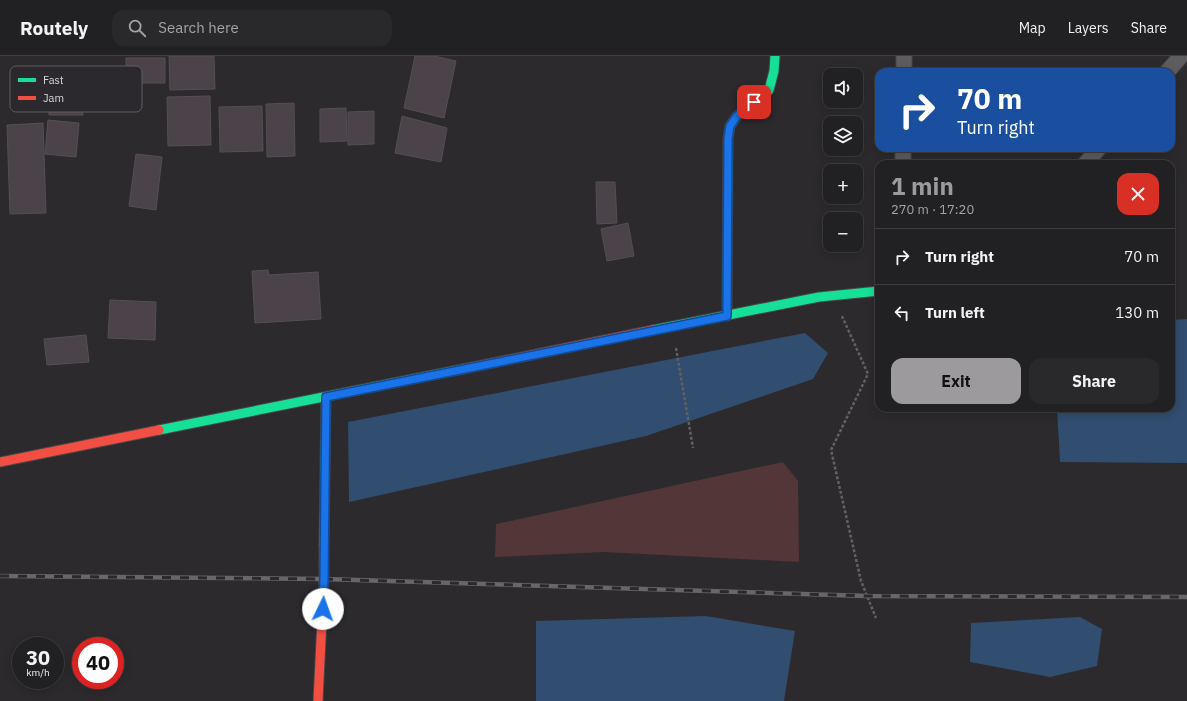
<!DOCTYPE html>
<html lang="en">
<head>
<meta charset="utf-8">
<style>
	body { margin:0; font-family:"IBM Plex Sans",sans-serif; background:#29282a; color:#f1f3f6; height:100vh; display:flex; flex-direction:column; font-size:15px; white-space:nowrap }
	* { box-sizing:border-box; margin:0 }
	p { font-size:13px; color:#a2a3a5 }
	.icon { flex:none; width:22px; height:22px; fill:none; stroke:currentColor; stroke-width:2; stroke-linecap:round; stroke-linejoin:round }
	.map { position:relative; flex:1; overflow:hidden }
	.panel { position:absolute; left:875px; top:104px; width:300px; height:252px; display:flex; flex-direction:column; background:#212022; border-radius:12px; box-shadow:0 2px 10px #0003,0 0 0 1px #3e3e40 }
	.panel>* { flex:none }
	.guide { position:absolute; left:875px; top:12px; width:300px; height:84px; border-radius:12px; box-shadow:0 2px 10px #0003,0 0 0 1px #3e3e40; background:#1a4fa0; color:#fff; overflow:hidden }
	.buttons { position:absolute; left:823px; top:12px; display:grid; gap:8px }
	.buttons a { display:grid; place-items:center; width:40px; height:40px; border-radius:8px; background:#212022; box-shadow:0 2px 10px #0003,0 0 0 1px #3e3e40; font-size:20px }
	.speed { position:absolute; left:12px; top:581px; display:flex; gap:8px; font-size:20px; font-weight:700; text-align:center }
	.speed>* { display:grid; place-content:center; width:52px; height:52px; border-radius:50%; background:#212022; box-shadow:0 2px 10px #0003,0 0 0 1px #3e3e40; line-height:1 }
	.speed small { font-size:10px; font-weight:400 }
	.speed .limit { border:6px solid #d22; background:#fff; color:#111 }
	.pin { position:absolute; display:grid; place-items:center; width:34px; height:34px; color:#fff; margin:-17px; border-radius:8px; box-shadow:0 2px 6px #0006 }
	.me { position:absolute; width:44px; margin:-22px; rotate:3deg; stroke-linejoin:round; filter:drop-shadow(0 0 3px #0008) }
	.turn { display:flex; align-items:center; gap:14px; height:84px; padding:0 16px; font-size:18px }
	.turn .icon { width:52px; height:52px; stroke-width:2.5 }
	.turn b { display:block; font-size:28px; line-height:34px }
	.round { display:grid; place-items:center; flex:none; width:42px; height:42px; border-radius:12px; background:#29282a }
	.head { display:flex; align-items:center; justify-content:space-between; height:68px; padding:0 16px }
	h1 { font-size:24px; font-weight:700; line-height:30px; color:#9c9a9d }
	.action { display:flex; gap:8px; margin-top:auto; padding:8px 16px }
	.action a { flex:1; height:46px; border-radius:12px; background:#9c9a9d; color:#111; font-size:16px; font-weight:700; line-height:46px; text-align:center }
	.action a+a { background:#29282a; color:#f1f3f6 }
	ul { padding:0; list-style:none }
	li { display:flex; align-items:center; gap:12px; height:56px; padding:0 16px; border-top:1px solid #3e3e40 }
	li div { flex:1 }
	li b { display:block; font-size:15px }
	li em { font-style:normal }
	header { display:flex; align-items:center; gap:24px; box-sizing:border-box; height:56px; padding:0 20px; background:#212022; border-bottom:1px solid #3e3e40 }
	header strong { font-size:19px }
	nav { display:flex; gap:22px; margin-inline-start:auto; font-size:14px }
	.search { width:280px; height:36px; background:#29282a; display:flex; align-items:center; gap:10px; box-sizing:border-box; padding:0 14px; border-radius:12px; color:#a2a3a5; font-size:15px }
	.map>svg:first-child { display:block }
	.green { fill:#533637 }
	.water { fill:#314d6f }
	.building { fill:#4c4249; stroke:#535052 }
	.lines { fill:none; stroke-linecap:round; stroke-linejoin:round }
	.street-casing { stroke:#484649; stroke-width:17 }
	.fast-casing { stroke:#484649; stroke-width:11 }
	.jam-casing { stroke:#484649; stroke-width:11 }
	.path { stroke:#626062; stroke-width:2.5; stroke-dasharray:3 2; stroke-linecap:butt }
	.street { stroke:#5e5c5e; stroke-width:15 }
	.fast { stroke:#16e098; stroke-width:9 }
	.jam { stroke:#f24e42; stroke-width:9 }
	.rail-casing { stroke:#676668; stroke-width:4.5 }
	.rail { stroke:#2c292e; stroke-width:3; stroke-dasharray:9; stroke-linecap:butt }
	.route-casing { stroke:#114b97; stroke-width:10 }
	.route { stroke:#1a73e8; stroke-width:7 }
	.key { fill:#2c292e; stroke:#605d62; stroke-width:1 }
	.key-label { font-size:11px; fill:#d9d7da }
</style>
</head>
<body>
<header>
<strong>Routely</strong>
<div class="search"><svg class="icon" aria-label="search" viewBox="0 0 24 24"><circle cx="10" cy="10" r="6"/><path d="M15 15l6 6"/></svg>Search here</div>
<nav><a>Map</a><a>Layers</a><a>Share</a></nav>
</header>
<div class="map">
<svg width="1187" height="645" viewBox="0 0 1187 645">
	<rect width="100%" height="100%" fill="#2c2a2d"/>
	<!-- green -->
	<path class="green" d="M783,406l15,19 1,81 -195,-10 -109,5 1,-33z"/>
	<!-- water -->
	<path class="water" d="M1187,263v144l-127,-1 -3,-54h114v-88z
		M805,277l23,20 -15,26 -167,57 -297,66 -1,-80z
		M706,560l89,15 -11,70h-248v-80z
		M1080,561l22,12 -5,37 -47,11 -80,-15 1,-39z"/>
	<!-- building -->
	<path class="building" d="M169,0h45l1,33 -45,1z
		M415,0h19l22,5 -12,57 -40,-10z
		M126,2h39v25h-39z
		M82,38l1,21h-34v-20z
		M210,40l1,49 -43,1 -1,-49z
		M294,47l1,53 -28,1 -1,-53z
		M262,50l1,45 -43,1 -1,-45z
		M346,52l1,33 -27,1v-33z
		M374,55v33l-26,1v-33z
		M402,60l45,12 -6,34 -46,-9z
		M48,64l31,3 -3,34 -31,-3z
		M43,67l3,90 -36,1 -3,-89z
		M136,98l26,3 -6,53 -27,-4z
		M596,126h19l2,41 -20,1z
		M628,167l6,33 -27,5 -6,-32z
		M268,214l1,5 49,-3 3,47 -66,4 -3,-52z
		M110,244l46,2 -1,38 -47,-2z
		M86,279l3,27 -42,3 -3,-26z"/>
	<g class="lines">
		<defs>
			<path id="street" d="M904,16v-16
				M1167,16l14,-16
				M903,108v-16
				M1085,108l14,-16"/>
			<path id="fast" d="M727,260l1,-177 2,-13 7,-10 26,-20 6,-6 5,-19 1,-15
				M653,274l166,-33 60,-6
				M159,374l304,-61
				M324,489l2,-148"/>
			<path id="jam" d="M463,313l190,-39
				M0,406l159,-32
				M318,645l6,-122v-34"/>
		</defs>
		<!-- street casing -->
		<use href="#street" class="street-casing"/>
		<!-- fast casing -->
		<use href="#fast" class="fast-casing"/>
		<!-- jam casing -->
		<use href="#jam" class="jam-casing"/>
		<!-- path -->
		<path class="path" d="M842,260l26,58 -37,76 30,131 15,37
			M676,292l17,100"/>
		<!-- street -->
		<use href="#street" class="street"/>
		<!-- fast -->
		<use href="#fast" class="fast"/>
		<!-- jam -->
		<use href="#jam" class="jam"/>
		<defs>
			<path id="rail" d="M0,520l324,3 543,17 320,1"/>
		</defs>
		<!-- rail casing -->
		<use href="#rail" class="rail-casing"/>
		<!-- rail -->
		<use href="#rail" class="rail"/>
	</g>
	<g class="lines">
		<defs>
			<path id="route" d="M323,553l1,-30 2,-182 401,-81 1,-177 2,-13 7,-10 17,-14"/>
		</defs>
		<!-- route casing -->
		<use href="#route" class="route-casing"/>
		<!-- route -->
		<use href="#route" class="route"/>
	</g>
	<!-- legend -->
	<rect x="10" y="10" width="132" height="46" rx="6" class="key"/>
	<rect x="18" y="22" width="18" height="4" fill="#16e098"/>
	<rect x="18" y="40" width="18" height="4" fill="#f24e42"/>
	<g class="key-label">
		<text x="43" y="28">Fast</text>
		<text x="43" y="46">Jam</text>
	</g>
</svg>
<div class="buttons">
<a><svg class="icon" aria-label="sound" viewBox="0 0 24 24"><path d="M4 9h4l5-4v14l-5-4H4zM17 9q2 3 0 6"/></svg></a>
<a><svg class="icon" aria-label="layers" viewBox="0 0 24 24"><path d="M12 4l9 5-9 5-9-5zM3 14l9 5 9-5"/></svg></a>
<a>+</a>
<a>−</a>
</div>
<div class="speed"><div>30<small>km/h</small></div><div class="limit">40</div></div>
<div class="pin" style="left:754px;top:46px;background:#d93025"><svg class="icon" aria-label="arrive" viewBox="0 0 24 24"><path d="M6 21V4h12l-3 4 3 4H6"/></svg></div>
<svg class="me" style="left:323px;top:553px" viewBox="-20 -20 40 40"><circle r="19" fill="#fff"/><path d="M0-13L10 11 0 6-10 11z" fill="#1a73e8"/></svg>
<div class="guide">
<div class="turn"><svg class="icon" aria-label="right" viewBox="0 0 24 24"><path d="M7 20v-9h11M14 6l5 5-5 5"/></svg><div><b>70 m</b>Turn right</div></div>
</div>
<section class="panel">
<div class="head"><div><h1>1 min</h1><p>270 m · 17:20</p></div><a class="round" style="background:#d93025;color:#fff"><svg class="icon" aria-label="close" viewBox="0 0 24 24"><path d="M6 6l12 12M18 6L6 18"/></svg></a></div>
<ul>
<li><svg class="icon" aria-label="right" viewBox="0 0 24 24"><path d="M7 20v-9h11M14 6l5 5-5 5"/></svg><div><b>Turn right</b></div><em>70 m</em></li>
<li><svg class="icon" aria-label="left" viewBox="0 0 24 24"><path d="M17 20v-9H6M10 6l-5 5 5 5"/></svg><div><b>Turn left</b></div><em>130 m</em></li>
</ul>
<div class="action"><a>Exit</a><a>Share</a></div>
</section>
</div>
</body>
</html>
